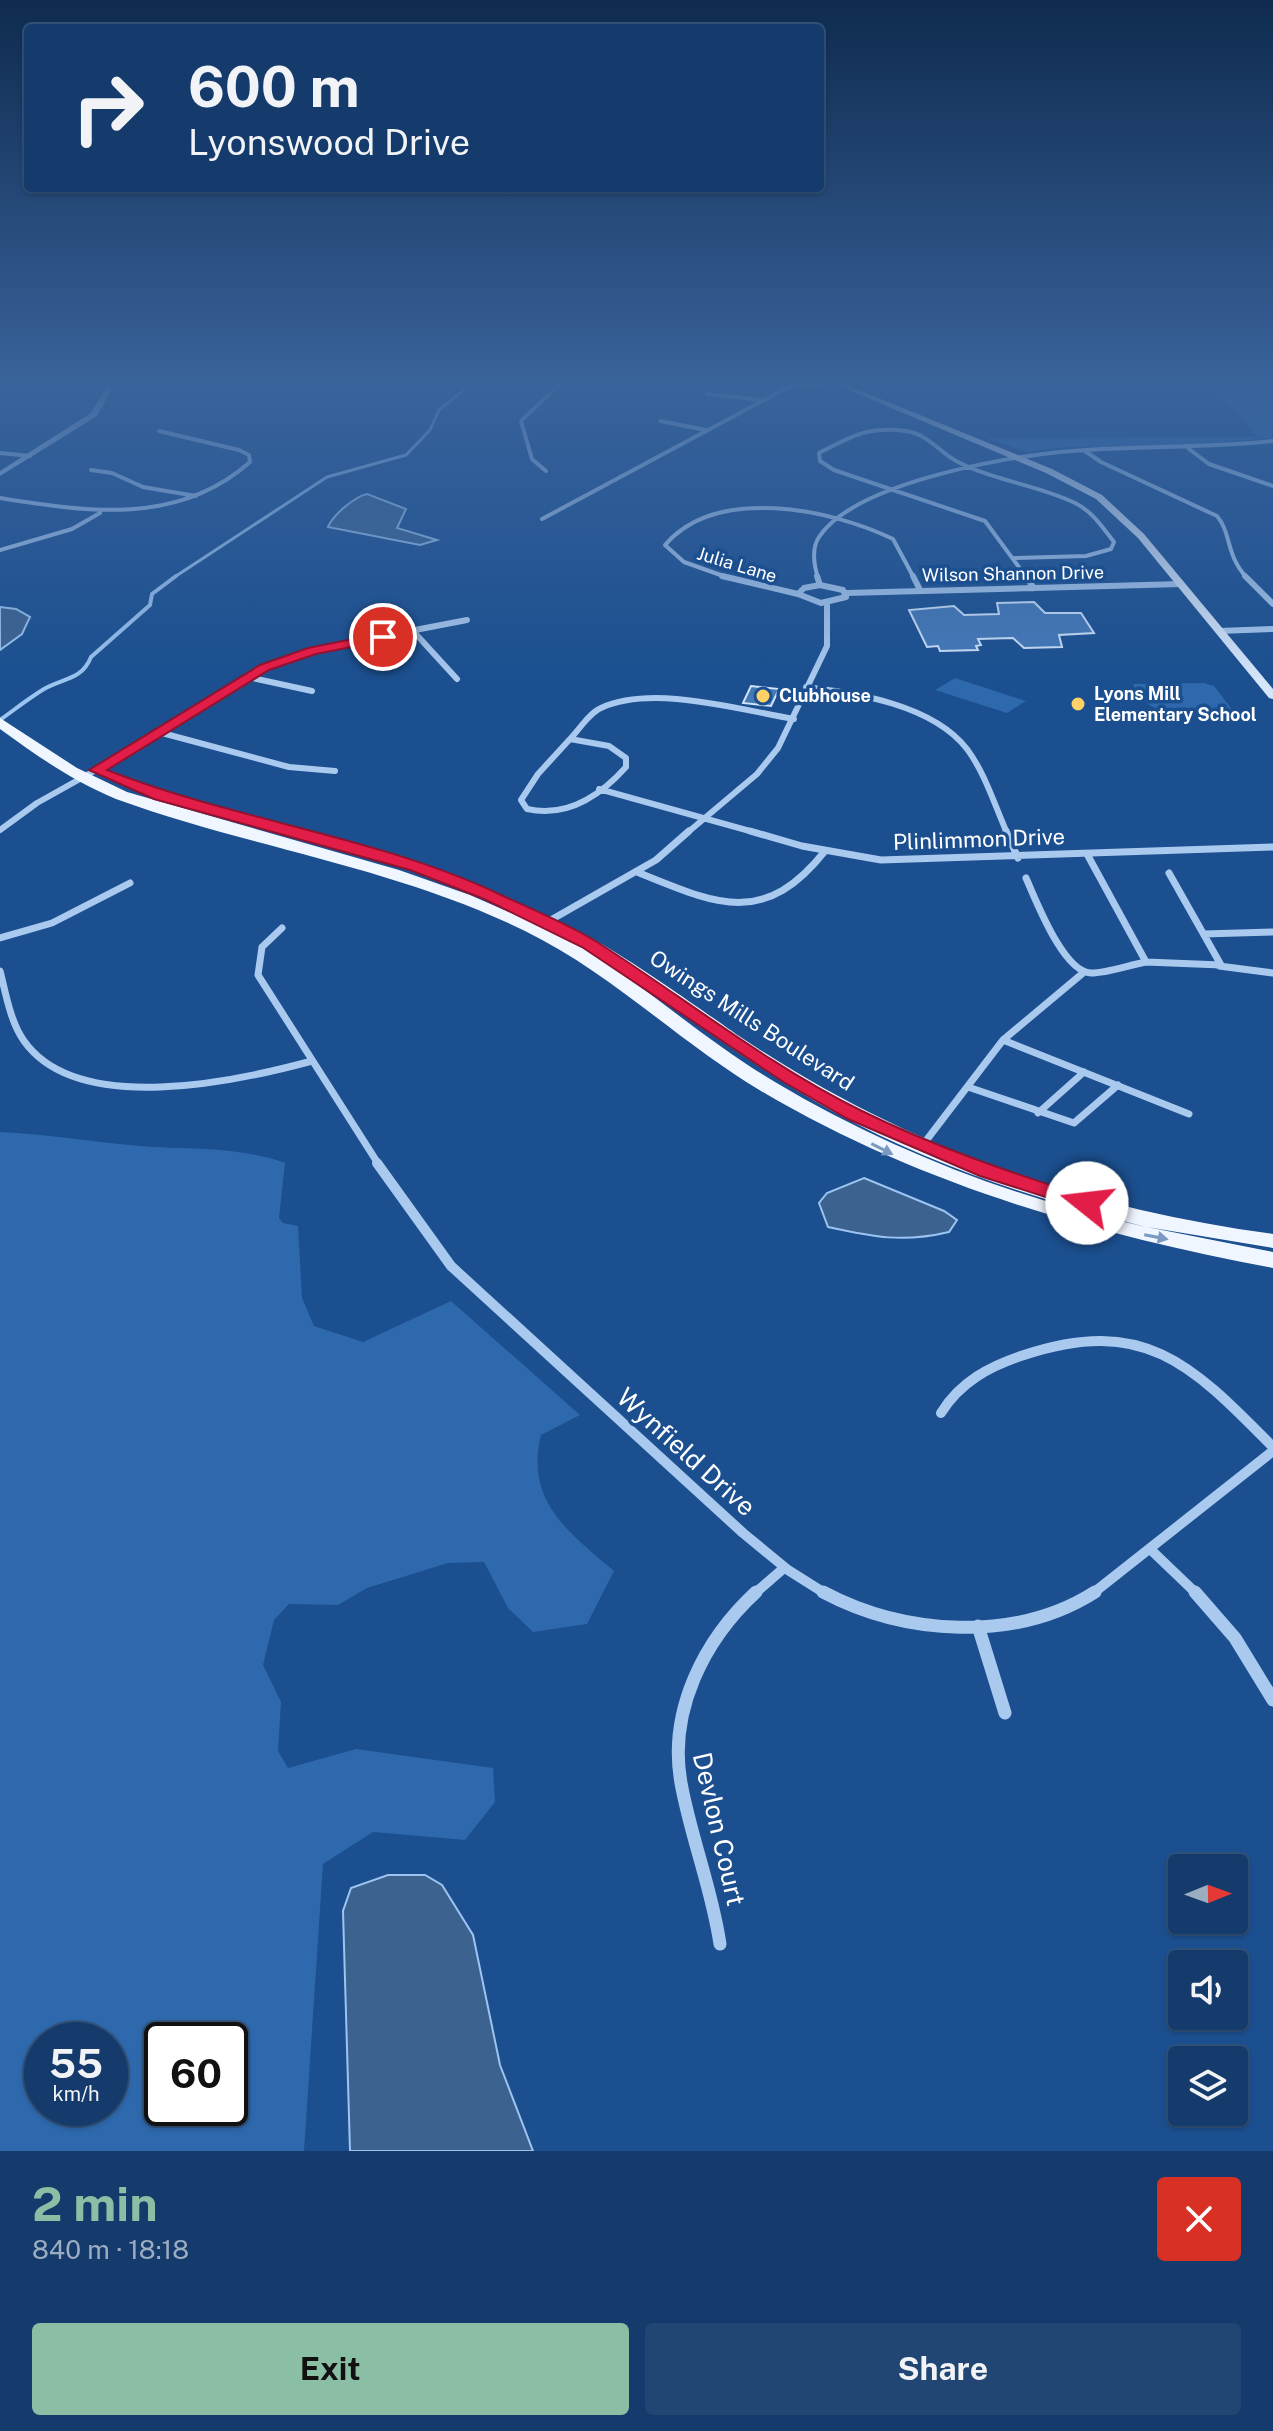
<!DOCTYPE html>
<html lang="en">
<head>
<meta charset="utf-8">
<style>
	body { margin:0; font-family:"Public Sans",sans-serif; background:#214673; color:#f1f3f6; height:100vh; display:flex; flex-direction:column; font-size:30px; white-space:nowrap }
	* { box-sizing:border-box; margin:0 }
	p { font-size:26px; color:#9dadc1 }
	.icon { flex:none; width:44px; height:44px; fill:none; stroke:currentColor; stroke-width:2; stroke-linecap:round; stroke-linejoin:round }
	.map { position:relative; height:2151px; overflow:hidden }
	.sheet { display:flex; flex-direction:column; background:#143b6b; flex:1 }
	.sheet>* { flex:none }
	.top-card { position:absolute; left:24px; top:24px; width:800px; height:168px; border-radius:8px; box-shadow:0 2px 6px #0004,0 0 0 2px #33557e; background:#143b6b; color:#f1f3f6; overflow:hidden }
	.needle { width:52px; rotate:89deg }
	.controls { position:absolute; left:1168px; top:1854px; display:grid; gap:16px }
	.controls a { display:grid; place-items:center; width:80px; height:80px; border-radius:8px; background:#143b6b; box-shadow:0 2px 6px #0004,0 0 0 2px #33557e; font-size:40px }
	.speed { position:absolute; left:24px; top:2022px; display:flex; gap:16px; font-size:40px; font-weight:700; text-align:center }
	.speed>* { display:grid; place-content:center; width:104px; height:104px; border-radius:50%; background:#143b6b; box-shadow:0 2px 6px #0004,0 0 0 2px #33557e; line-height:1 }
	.speed small { font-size:20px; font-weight:400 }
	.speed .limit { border:4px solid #111; border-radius:12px; background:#fff; color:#111 }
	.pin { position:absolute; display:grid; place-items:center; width:68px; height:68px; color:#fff; margin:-34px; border:4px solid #fff; border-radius:50%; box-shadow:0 2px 8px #0007 }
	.me { position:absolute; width:88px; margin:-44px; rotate:286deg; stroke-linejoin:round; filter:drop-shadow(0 0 6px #0008) }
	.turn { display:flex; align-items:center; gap:28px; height:168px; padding:0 32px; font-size:36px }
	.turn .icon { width:104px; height:104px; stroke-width:2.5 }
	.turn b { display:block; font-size:56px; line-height:68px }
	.round { display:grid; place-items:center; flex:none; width:84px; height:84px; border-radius:8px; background:#214673 }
	.head { display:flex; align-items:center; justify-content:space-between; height:136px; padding:0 32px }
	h1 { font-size:48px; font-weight:700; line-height:60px; color:#8abfa5 }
	.action { display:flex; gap:16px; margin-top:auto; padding:16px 32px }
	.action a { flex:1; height:92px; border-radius:8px; background:#8abfa5; color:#111; font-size:32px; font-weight:700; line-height:92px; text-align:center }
	.action a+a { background:#214673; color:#f1f3f6 }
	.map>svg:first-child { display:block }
	.green { fill:#2e69ad; fill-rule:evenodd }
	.water { fill:#3c6290; stroke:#9cc4f0; stroke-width:2 }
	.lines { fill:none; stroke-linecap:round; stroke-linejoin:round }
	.stream-far1 { stroke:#9cc4f0; stroke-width:3 }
	.stream { stroke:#9cc4f0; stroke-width:4 }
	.building { fill:#4478b7; stroke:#cfe3fa; stroke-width:2 }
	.minor-far4 { stroke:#a9c9ee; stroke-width:4 }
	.minor-far3 { stroke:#a9c9ee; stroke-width:6 }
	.minor-far2 { stroke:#a9c9ee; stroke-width:7 }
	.minor-far1 { stroke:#a9c9ee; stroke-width:10 }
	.minor { stroke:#a9c9ee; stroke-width:13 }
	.tertiary { fill:#a9c9ee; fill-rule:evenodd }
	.secondary { fill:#d6e6fa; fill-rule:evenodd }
	.primary { fill:#f0f6ff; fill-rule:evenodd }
	.oneway { fill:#7b9ac1 }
	.route { fill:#e11d48; stroke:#92132f; stroke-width:2 }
	.poi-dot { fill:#ffd166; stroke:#1b4f8f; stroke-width:3 }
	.labels { text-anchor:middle; stroke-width:7; stroke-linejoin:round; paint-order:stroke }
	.far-street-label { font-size:18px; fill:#fff; stroke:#1b4f8f }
	.far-poi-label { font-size:18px; font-weight:bold; fill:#fff; stroke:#1b4f8f; text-anchor:start }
	.street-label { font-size:22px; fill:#fff; stroke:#1b4f8f }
	.near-street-label { font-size:26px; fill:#fff; stroke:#1b4f8f }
</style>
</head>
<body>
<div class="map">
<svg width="1273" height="2151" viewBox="0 0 1273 2151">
	<rect width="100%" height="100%" fill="#1b4f8f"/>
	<!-- green -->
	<path class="green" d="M1273,389l-1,49 -92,8 -116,1 -37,5 -41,-14 272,-1 -41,-44z
		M955,678l71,23 -19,12 -72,-23z
		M1204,683l10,3 20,26c-33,7 -87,10 -101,-28z
		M0,1132c47,2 93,10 140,14 50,4 98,0 145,17l-6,55 4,5 15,3 4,72 12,28 49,16 88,-41 129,114 -39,20c-16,66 27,97 73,136l-27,53 -54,8 -25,-24 -24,-46 -36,1 -81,25 -29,17 -49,-1 -15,16 -11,45 18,37 -3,49 10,17 68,-19 137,19 2,34 -30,38 -92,-8 -50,32 -19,287h-304zM110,2040v68h-68v-68zM230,2040v68h-68v-68z"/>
	<!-- water -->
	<path class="water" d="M367,494l39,15 -9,19 40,12 -17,5 -92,-18c5,-12 26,-30 39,-33z
		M0,607l16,2 14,8 -8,17 -22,16z
		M864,1178l80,33 13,9 -8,12c-46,11 -75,5 -121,-5l-9,-24 8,-10z
		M388,1875h37l17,10 31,50 27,130 33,86h-183l-7,-240 8,-23z"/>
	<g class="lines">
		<!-- stream-far1 -->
		<path class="stream-far1" d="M173,578l154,-101 79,-22 24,-25 9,-20 36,-29"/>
		<!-- stream -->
		<path class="stream" d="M0,720c14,-10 29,-22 44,-31 19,-11 38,-9 47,-32l59,-52 2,-11 24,-18"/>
	</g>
	<!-- building -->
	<path class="building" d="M1034,602l11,11h36l13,20 -35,2 3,12 -38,1 -11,-10 -35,1 3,6 -5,1 2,4 -38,1 -2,-5 -11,1 -18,-37 45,-4 10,9 35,-1 -2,-11z
		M751,686l28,3 -8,17 -28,-3z"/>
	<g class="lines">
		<!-- minor-far4 -->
		<path class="minor-far4" d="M1004,381l13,3 18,-3
			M806,387l28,-5
			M707,394l55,6
			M660,421l46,9
			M1189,449l20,15 64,22
			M1085,451l16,11 116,54c15,18 8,38 30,62
			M0,453l30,3
			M91,470l21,3 31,14 53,9
			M546,471l-14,-12 -11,-38 42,-40
			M0,498c87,14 178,28 250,-36l-1,-7 -10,-5 -80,-19
			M542,519l248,-133 23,-5
			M0,550l72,-21 28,-16
			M1014,558l72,-2 25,-7 3,-7c-11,-14 -22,-31 -39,-39 -37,-18 -80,-22 -117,-41 -18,-9 -30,-28 -52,-31 -39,-5 -54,5 -87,22l1,8 14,9 151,51 42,57
			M729,578l-45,-16 -19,-17c51,-60 166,-36 228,-6l21,39
			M818,578c-4,-13 -7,-29 1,-41 35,-53 180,-79 241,-85 71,-7 142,-3 213,-11"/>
		<!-- minor-far3 -->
		<path class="minor-far3" d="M722,576l76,18
			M817,576l3,9
			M913,576l7,14
			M1025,576l9,12
			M1245,576l28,28
			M820,585l23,5 3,7 -25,6 -23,-9 6,-6z
			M846,593l335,-9
			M1219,631l54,-2
			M414,632l43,47
			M248,677l64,14
			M806,687c51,6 127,18 161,62 18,24 28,57 40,84
			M162,733l127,34 46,4
			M570,739l39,7 17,12v9c-26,29 -59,51 -99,42l-6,-9 17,-26z
			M570,739c9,-9 19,-26 31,-31 52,-24 139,2 193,11
			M599,789l158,44
			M0,830l37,-27 125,-70 103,-65 67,-22 135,-26
			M687,833l70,-59 21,-26 49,-102v-43"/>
		<!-- minor-far2 -->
		<path class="minor-far2" d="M750,831l52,15 79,14 392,-13
			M1006,831l12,27
			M1087,854l59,108 75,3 -52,-92
			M637,872c79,32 127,56 188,-21
			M1026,878c10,22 37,94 65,95 17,0 38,-8 55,-11
			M282,928l-20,19 -4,28 121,190
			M535,929l121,-69 33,-29
			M1204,934l69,-2
			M0,938l52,-15 78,-40
			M1219,966l54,7
			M0,971c6,23 10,50 24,70 54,76 214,40 288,20
			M1003,1040l186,74
			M968,1087l106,36 44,-38
			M1038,1113l46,-41
			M922,1146l81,-106 80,-67"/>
		<!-- minor-far1 -->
		<path class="minor-far1" d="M377,1163l74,103 292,267 45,37 38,24
			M941,1413c19,-31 49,-47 83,-58 121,-40 168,10 249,92
			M1150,1549l47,45
			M754,1594l30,-26
			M1092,1594l181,-143"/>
		<!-- minor -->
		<path class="minor" d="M823,1592c81,43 192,51 272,0
			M1195,1592l40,46 38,62
			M978,1626l27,87
			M720,1944c-8,-55 -29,-106 -39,-161 -13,-72 23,-143 75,-191"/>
		<!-- tertiary -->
		<path class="tertiary" d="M110,381h6l-19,35 -97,60v-5l91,-58z"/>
		<!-- secondary -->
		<path class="secondary" d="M827,381h10l215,88 50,26 42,39 129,155v10l-4,-1 -131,-160 -42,-39 -50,-26z"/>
		<!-- primary -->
		<path class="primary" d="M0,718l77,50 50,24 272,78 71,25 78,34 1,-7c24,-6 162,95 190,114 165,111 338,171 534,198v14l-126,-21 126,25v16c-180,-34 -353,-83 -512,-177 -82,-49 -150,-118 -236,-160 -130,-64 -274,-83 -409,-132 -43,-18 -79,-43 -116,-70zM631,980c68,44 132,93 203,132 98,54 204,88 312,115 -130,-28 -257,-77 -371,-145 -51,-30 -97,-68 -144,-102z"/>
	</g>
	<!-- one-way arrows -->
	<defs><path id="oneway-solid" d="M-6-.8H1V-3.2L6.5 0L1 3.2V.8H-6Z" transform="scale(2)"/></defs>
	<g class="oneway">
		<use href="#oneway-solid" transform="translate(882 1149) rotate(27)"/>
		<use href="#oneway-solid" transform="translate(1156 1237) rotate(11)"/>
	</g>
	<!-- sky -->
	<linearGradient id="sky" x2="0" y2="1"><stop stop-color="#0f2b4f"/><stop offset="0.56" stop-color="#39639b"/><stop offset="1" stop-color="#39639b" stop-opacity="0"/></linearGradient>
	<rect width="1273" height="682" fill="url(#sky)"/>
	<!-- route -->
	<path class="route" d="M383,633l4,1v6l-71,14 -47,16 -162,100c127,50 269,66 392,124 32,15 67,29 98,48 88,56 171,123 265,169 75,37 153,63 232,88l3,4 -3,5h-14l-100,-32 -132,-57 -66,-38 -200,-134 -98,-48 -74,-29 -256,-71 -65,-29 171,-105 48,-17z"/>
	<!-- markers -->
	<g class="poi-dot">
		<circle cx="763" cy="696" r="8"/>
		<circle cx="1078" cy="704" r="8"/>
	</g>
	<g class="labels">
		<!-- far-street labels -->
		<g class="far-street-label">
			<text transform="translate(737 565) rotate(17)" y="6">Julia Lane</text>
			<text transform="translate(1013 574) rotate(-1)" y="6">Wilson Shannon Drive</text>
		</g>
		<!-- far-poi labels -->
		<g class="far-poi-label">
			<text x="1094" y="700">Lyons Mill<tspan x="1094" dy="21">Elementary School</tspan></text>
			<text x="779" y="702">Clubhouse</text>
		</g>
		<!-- street labels -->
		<g class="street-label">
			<text transform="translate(979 839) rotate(-2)" y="8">Plinlimmon Drive</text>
			<text transform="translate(752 1020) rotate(33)" y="8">Owings Mills Boulevard</text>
		</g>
		<!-- near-street labels -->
		<g class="near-street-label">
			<text transform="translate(686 1452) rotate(42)" y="9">Wynfield Drive</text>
			<text transform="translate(719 1829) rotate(77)" y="9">Devlon Court</text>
		</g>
	</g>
</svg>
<div class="controls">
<a><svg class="needle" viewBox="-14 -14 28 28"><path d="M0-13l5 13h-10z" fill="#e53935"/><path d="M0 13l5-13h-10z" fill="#9dadc1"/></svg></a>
<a><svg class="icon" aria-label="sound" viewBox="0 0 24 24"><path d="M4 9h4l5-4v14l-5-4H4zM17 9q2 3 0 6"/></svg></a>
<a><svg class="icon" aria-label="layers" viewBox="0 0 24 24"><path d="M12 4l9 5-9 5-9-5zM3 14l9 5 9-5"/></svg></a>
</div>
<div class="speed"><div>55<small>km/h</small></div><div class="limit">60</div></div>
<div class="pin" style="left:383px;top:637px;background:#d93025"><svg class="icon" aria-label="arrive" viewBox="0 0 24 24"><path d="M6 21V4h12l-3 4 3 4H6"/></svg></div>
<svg class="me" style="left:1087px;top:1203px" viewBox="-20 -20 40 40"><circle r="19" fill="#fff"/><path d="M0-13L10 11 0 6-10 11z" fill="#e11d48"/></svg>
<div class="top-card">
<div class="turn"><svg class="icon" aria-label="right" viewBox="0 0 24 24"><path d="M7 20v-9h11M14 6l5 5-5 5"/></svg><div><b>600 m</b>Lyonswood Drive</div></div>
</div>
</div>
<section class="sheet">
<div class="head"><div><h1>2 min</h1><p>840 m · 18:18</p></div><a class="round" style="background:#d93025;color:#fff"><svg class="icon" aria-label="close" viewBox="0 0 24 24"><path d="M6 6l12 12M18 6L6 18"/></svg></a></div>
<div class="action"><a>Exit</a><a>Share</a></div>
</section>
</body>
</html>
